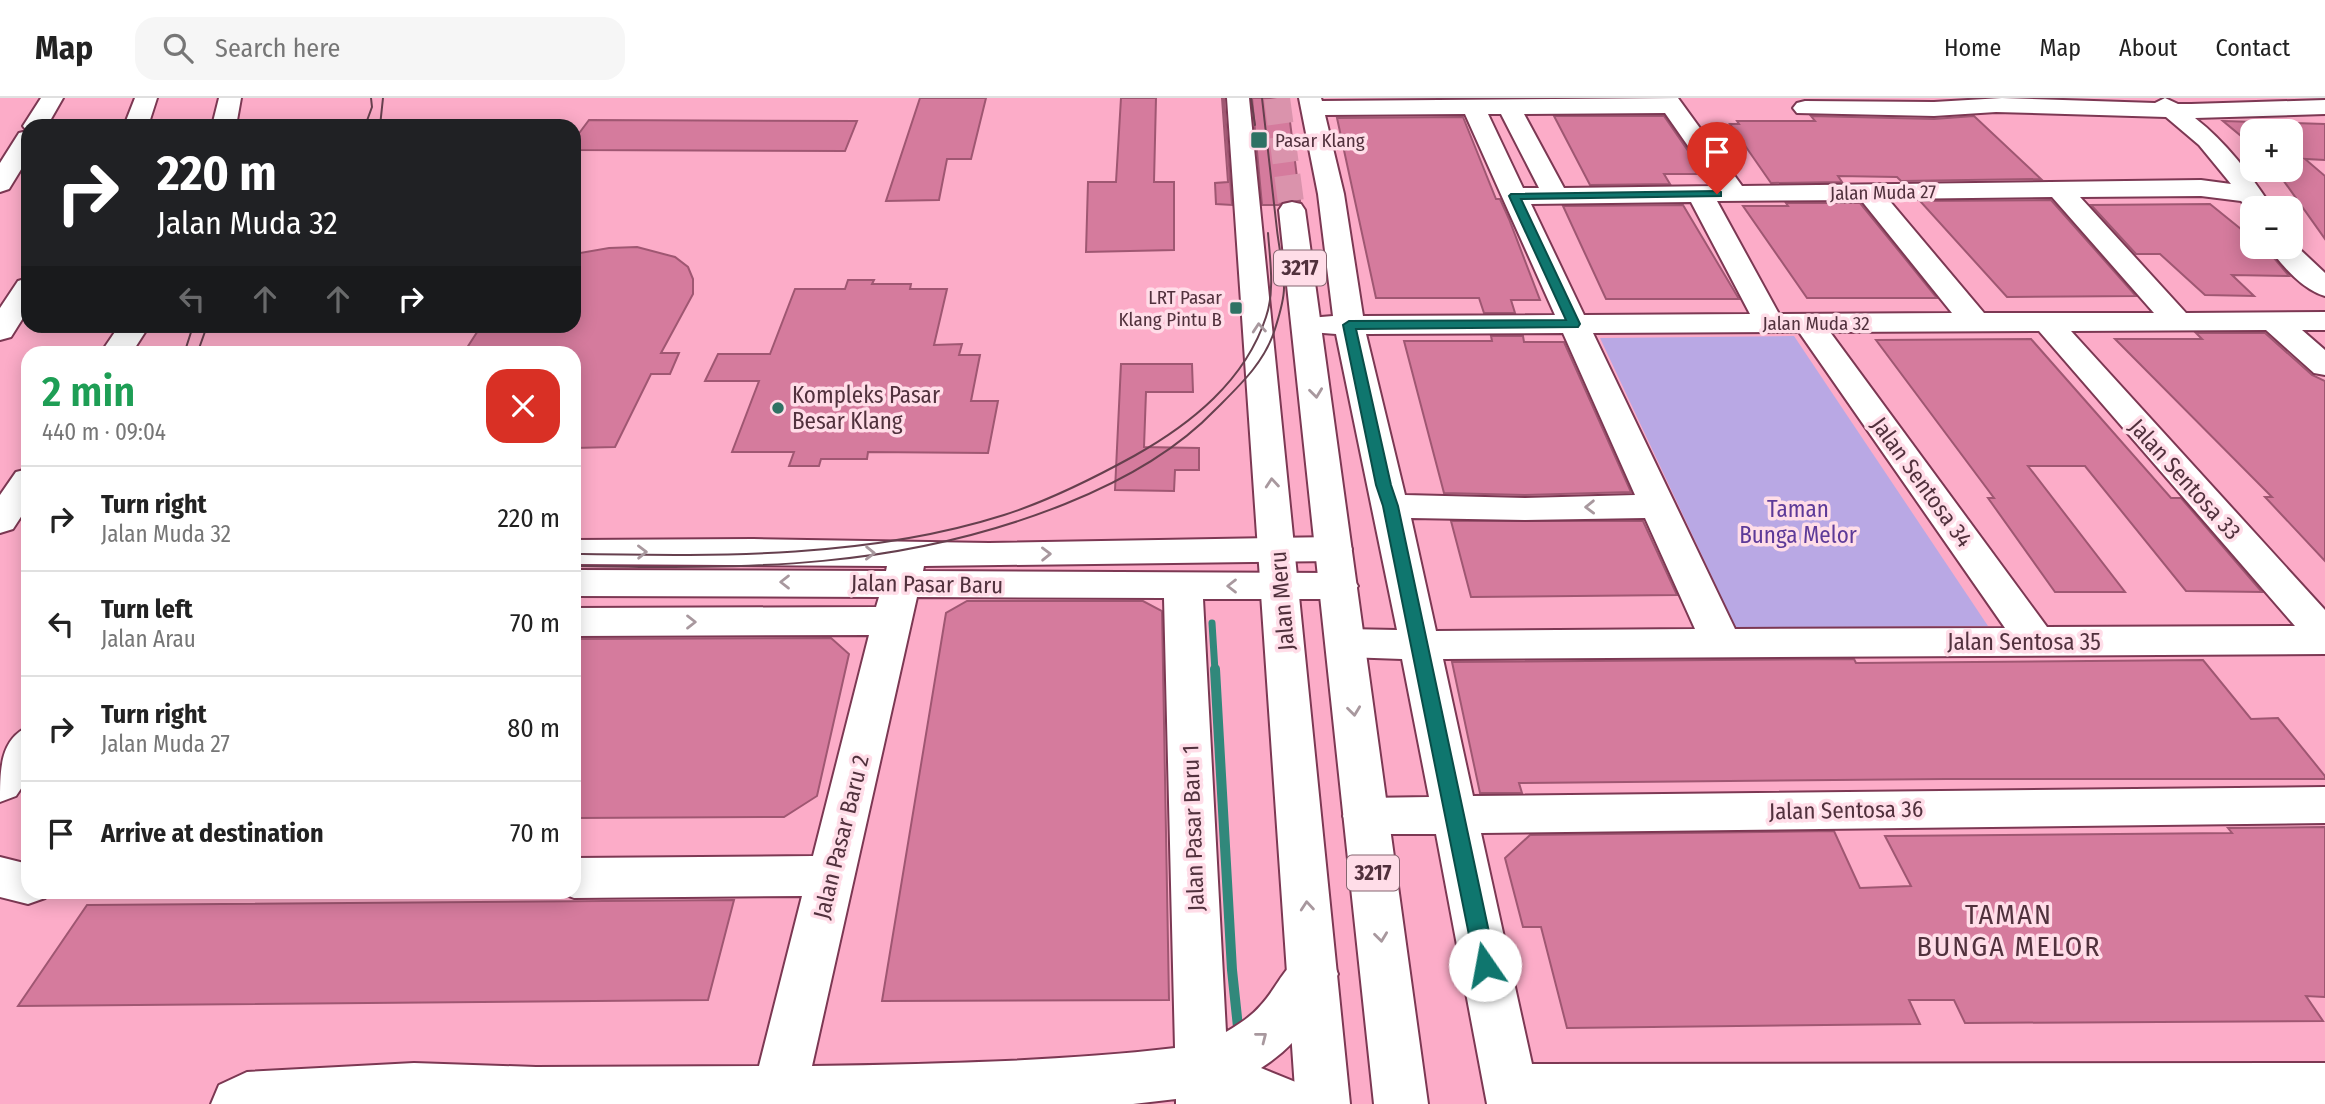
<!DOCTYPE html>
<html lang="en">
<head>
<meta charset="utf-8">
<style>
	body { margin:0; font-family:"Fira Sans Condensed",sans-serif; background:#f6f6f6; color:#222; height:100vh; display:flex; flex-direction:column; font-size:26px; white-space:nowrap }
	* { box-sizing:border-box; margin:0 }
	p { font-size:23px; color:#767676 }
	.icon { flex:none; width:38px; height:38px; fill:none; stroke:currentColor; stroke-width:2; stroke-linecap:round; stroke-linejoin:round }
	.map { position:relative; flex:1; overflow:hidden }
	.panel { position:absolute; left:21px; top:248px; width:560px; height:553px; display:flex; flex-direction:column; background:#fff; border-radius:21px; box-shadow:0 4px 18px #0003 }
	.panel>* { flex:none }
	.guide { position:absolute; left:21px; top:21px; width:560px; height:214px; border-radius:21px; box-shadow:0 4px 18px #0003; background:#202124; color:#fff; overflow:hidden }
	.tools { position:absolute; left:2240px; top:21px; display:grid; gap:14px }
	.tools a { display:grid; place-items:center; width:63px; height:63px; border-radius:14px; background:#fff; box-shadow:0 4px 18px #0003; font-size:35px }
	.pin { position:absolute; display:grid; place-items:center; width:60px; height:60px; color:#fff; margin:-72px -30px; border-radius:50% 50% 50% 0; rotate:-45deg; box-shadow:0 0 7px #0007 }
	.pin .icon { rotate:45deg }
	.me { position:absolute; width:77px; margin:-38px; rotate:348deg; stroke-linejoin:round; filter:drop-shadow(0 0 5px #0008) }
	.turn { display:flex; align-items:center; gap:24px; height:147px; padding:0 21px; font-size:32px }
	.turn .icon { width:91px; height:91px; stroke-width:2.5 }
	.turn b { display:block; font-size:49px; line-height:60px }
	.lanes { display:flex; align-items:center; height:66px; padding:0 21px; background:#0003; justify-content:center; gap:35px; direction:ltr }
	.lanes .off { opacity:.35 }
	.round { display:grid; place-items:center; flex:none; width:74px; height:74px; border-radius:21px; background:#f6f6f6 }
	.headline { display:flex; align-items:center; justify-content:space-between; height:119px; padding:0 21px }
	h1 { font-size:42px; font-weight:600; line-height:52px; color:#1e9e55 }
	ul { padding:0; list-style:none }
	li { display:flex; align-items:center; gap:21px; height:105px; padding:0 21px; border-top:2px solid #e0e0e0 }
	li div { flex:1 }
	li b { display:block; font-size:26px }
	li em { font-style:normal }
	header { display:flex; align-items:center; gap:42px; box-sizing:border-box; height:98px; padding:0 35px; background:#fff; border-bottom:2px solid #e0e0e0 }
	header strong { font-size:33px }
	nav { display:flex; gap:38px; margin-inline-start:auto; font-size:24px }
	.search { width:490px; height:63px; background:#f6f6f6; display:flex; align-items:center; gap:18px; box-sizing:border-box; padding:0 24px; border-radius:21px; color:#767676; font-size:26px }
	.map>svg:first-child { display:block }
	.green { fill:#b9a8e4 }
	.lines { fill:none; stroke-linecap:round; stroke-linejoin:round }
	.stream-far1 { stroke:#31887b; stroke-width:7 }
	.stream { stroke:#31887b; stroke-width:10 }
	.building { fill:#d57b9d; stroke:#9f5772; stroke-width:2 }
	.highway-tunnel { stroke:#da93ac; stroke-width:26; stroke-dasharray:26 13; stroke-linecap:butt }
	.minor-casing { stroke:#7c3853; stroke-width:4 }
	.highway-casing { stroke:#7c3853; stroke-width:4 }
	.minor { fill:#fff; fill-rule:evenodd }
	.highway { fill:#fff; fill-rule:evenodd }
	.tram { stroke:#66404e; stroke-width:2 }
	.oneway { stroke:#a8989e }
	.route { fill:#0f766e; stroke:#0a4d48; stroke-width:2 }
	.poi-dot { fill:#2f7264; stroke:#ffdde8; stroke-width:2.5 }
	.labels { text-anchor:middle; stroke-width:7; stroke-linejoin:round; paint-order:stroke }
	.far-poi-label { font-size:19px; fill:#51313d; stroke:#ffdde8; text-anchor:start }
	.far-street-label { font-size:19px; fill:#51313d; stroke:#ffdde8 }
	.shield { fill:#ffdde8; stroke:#856570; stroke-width:2 }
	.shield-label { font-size:21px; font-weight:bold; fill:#51313d }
	.poi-label { font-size:23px; fill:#51313d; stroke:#ffdde8; text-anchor:start }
	.street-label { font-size:23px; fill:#51313d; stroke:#ffdde8 }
	.park-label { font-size:23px; fill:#5d3a98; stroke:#ffdde8 }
	.near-neighbourhood-label { font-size:28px; letter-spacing:2px; fill:#51313d; stroke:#ffdde8 }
</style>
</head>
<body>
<header>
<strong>Map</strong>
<div class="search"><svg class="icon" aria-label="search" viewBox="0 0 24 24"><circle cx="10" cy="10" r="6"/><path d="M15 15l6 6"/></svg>Search here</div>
<nav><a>Home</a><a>Map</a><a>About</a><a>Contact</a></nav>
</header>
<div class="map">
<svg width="2325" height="1006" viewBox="0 0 2325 1006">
	<rect width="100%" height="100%" fill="#fcacc8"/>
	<!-- green -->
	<path class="green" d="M1794,238l194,290 -252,2 -136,-290z"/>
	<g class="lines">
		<!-- stream-far1 -->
		<path class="stream-far1" d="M1212,525l3,48"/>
		<!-- stream -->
		<path class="stream" d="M1215,571l17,301 6,57"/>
	</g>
	<!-- building -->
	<path class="building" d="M920,0h66l-15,61h-24l-8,41 -53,1z
		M1121,0h35l-2,84h20v68l-88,2 2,-70h28z
		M1222,0h2l8,107 -16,-1 -1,-21 13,-1z
		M1252,0h35l13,103 -9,-2 -12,6h-17z
		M1554,18h110l40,58h-40l6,10 -80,1z
		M1811,18l123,3 40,-3 67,63 -140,2 -4,-4 -59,-1 4,6 -71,1 -41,-59h9l-2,-3h78z
		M1463,19l33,82h4l9,20 31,81h-29l4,13h-31l-5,-15h-103l-39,-180z
		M589,22l268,1 -12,30 -271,-1v-10z
		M2223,23l102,3v36l-20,-1 20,17v63l-49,-69h15v-39h-39v14z
		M2051,102l85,96 -129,1 -87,-96z
		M1786,105h74l77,95h-130l-64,-92h45z
		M2210,106l42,34v9h11l5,4 21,25 -57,-1 22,21 -49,-1 -45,-41h-24l-45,-49z
		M1683,107l56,94h-133l-43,-93z
		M637,149l38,10 13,10 5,12v15l-32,59h18l-9,21h-19l-36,73 -41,1v-94h-111l18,-28h93v-72l35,-6z
		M848,182h26l-2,4h39l-1,5h37l-13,56 28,-1 -3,11h21l-9,46h27l-10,52 -120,-1 -1,7h-46l-2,7h-30l5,-14h-62l27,-71h-54l13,-27h52l25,-65h50z
		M2196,235h69l47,42 13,6v180l-60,-64h7l-157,-158h87z
		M1491,238h32l1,6h40l67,150 -106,3 -81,-2 -40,-152h88z
		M2031,241l140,159h10l81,94 -76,-1 -101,-125h-57l97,126h-70l-67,-94h6l-118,-158z
		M1121,266h71l1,28h-47l-2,55 55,1v22h-24l-1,21 -59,-1z
		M1451,423h192l34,74 -206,2z
		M967,503h176l19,10 7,389 -287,1 64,-388z
		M831,540l18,16 -32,142 -33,21 -210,1v-179z
		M1854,561l2,4 347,-3 48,59 27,-1 47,58v3h-379l-427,4 3,10h-42l-28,-131z
		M2325,729v170l-19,-1 17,25 -358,2 -11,-23h-45l11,24 -353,4 -26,-101h-18l-18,-69 25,-23 304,-4 26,57 51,-2 -26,-50 347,-3 -4,-5z
		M734,802l-26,100 -690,6 69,-101z"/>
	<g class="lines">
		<!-- highway-tunnel -->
		<path class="highway-tunnel" d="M1277,0l15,112"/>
		<defs>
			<path id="minor" d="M1299,0h22l1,3 356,-3 64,88 459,-6 30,4 -32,-39 -33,-28 -170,-5 -62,4 -137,-3 -4,-5 4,-5 8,-2 129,1 68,-4 153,5 10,-5 13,6h13l134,-4v14l-130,4c32,25 54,55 76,88l-1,2h-18v4l-11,-11 -40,-5 -121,1 106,116 139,-1v18h-23l23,20v25l-11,-2 -48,-43 -195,1 254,279v44l-882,5 30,137 852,-9v36l-844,10 51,231 793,-1v41h-838l-51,-270h-70l-16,-5 -7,-13 7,-13 16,-5 63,-1 -27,-138 -56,-2 -14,-4 -6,-10 6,-10 14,-4 51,1 -61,-296 -39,-3 -4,-6 4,-6 36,-3 -15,-122zM1665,15l51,73 -152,2 -40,-74zM1465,16l90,201 -192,1 -19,-122 -19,-79zM1488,16h13l38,74h-16zM2052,99l102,116h-170l-96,-114zM1861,102l91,113 -173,1 -62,-113zM1691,104l59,112 -166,1 -53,-111zM2039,233l256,295 -248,1 -217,-295zM1799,234l206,296 -270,1 -142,-296zM1563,235l72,162 -110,3 -120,-3 -39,-161zM1411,420l114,2 120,-2 50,111 -259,2z
				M2291,143l34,32v23c-22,-6 -43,-30 -56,-49h22z
				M1334,439l13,3 5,9 -5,9 -13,3 -410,5 -1,5 416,2 13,4 6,9 -6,9 -13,4h-136l23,433c13,-8 25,-15 35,-27 20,-22 23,-43 52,-54l18,7 7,16c-17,38 -42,72 -77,94l42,17 8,19h-135v-5l-43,5h-922l8,-19 28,-13 167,-9 122,4 223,-1 43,-170 -228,2 -16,-6h16v-34l239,-2 56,-221 -295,1v-28l302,-1 3,-10 -305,-1v-26l312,1 1,-5 -313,-2v-24l179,-1 236,4zM917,499l247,1 11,450c-121,14 -242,16 -363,18z
				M28,629v51l-12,18 -16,6c0,-32 0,-63 28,-75z
				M0,759l28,7v28h19l-2,6 -17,6 -28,-7z"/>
			<path id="highway" d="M41,0h22l-16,28h-19v32l-19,31 -9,3v-29l19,-30 8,-2 -4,-5z
				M135,0h22l-9,28h-24z
				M219,0h22l-5,28h-24z
				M1227,0h22l101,1006h-54z
				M1292,104l9,2 4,6 123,894h-54l-95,-894 4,-6z
				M28,180v32l-17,27 -11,3v-32l18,-27z
				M119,228h30l-18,28h-31z
				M28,371v37l-15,23 -13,4v-38l16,-23z"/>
		</defs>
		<!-- minor casing -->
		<use href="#minor" class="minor-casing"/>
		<!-- highway casing -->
		<use href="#highway" class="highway-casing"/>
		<!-- minor -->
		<use href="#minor" class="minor"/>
		<!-- highway -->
		<use href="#highway" class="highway"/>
		<!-- tram -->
		<path class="tram" d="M1251,0l4,27
			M365,28l7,-19 -1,-9
			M380,28l3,-28
			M184,256l9,-28
			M197,256l10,-28
			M574,456c144,2 291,5 430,-39 44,-14 90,-37 130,-59 57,-32 111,-75 132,-139 9,-26 4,-57 2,-84
			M574,468c174,3 326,4 491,-62 55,-22 110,-52 151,-95 24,-24 49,-47 59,-80 4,-13 9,-28 9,-41 0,-19 -5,-40 -7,-58 -5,-44 -10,-88 -15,-132"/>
	</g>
	<!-- one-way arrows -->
	<defs><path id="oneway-chevron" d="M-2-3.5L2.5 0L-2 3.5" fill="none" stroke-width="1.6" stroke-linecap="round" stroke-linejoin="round" transform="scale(1.75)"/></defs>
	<g class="oneway">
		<use href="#oneway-chevron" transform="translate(1259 230) rotate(-95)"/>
		<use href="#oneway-chevron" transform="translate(1316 295) rotate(83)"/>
		<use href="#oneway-chevron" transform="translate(1272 385) rotate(-95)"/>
		<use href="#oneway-chevron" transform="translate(1590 409) rotate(179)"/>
		<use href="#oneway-chevron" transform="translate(642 454) rotate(-1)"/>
		<use href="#oneway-chevron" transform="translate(870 455) rotate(1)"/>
		<use href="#oneway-chevron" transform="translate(1046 456) rotate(-1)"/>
		<use href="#oneway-chevron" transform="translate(785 484) rotate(180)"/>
		<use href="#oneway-chevron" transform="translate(1232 488) rotate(-180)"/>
		<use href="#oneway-chevron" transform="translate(691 524)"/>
		<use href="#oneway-chevron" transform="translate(1354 613) rotate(83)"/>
		<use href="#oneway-chevron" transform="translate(1307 808) rotate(-95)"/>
		<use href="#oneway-chevron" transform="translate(1381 839) rotate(83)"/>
		<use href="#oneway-chevron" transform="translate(1262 939) rotate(-38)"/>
	</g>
	<!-- route -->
	<path class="route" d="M1717,93l4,1v4l-200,3 59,125 -2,3 -222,2 35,156 7,21 98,459 -3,7 -8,2 -7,-2 -3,-7 -92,-459 -7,-21 -33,-160 6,-4 217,-1 -57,-124 2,-2z"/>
	<!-- markers -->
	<g class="poi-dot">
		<rect x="1250" y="33" width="18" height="18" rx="3.5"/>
		<rect x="1229" y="203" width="14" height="14" rx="3.5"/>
		<circle cx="778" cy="310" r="7"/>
	</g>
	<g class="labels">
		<!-- far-poi labels -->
		<g class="far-poi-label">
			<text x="1275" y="49">Pasar Klang</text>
			<text x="1222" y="206" text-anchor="end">LRT Pasar<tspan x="1222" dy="22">Klang Pintu B</tspan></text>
		</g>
		<!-- far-street labels -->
		<g class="far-street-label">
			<text transform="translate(1883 94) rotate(-1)" y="7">Jalan Muda 27</text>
			<text x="1816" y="232">Jalan Muda 32</text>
		</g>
		<!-- shield labels -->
		<g class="shield">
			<rect x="1274" y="152.5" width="52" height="35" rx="5"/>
			<rect x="1347" y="757.5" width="52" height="35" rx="5"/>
		</g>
		<g class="shield-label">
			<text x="1300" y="177">3217</text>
			<text x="1373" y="782">3217</text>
		</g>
		<!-- poi labels -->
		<g class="poi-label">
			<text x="792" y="305">Kompleks Pasar<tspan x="792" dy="26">Besar Klang</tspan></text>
		</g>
		<!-- street labels -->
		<g class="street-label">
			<text transform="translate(2185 381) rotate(48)" y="8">Jalan Sentosa 33</text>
			<text transform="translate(1922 384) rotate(54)" y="8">Jalan Sentosa 34</text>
			<text transform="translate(927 486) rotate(1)" y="8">Jalan Pasar Baru</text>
			<text transform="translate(1282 503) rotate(-95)" y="8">Jalan Meru</text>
			<text x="2024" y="552">Jalan Sentosa 35</text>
			<text transform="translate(1846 712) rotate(-1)" y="8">Jalan Sentosa 36</text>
			<text transform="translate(1193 730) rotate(-92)" y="8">Jalan Pasar Baru 1</text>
			<text transform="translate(841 739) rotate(-76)" y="8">Jalan Pasar Baru 2</text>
		</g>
		<!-- park labels -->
		<g class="park-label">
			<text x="1798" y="419">Taman<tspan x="1798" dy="26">Bunga Melor</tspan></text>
		</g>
		<!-- near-neighbourhood labels -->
		<g class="near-neighbourhood-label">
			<text x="2009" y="826">TAMAN<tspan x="2009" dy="32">BUNGA MELOR</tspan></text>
		</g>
	</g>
</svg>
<div class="tools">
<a>+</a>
<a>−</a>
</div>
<div class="pin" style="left:1717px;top:96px;background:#d93025"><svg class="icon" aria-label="arrive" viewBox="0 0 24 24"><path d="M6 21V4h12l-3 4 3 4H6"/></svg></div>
<svg class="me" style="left:1485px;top:867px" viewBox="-20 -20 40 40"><circle r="19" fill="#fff"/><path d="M0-13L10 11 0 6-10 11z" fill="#0f766e"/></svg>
<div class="guide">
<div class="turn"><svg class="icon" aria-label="right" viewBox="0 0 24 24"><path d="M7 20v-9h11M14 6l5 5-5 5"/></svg><div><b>220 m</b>Jalan Muda 32</div></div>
<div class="lanes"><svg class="icon off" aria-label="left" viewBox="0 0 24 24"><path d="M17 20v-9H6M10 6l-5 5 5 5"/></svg><svg class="icon off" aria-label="ahead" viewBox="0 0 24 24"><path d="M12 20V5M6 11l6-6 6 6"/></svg><svg class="icon off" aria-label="ahead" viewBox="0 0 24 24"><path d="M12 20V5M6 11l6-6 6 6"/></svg><svg class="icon" aria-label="right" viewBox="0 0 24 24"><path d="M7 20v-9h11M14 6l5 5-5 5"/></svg></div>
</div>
<section class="panel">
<div class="headline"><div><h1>2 min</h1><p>440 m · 09:04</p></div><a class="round" style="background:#d93025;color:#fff"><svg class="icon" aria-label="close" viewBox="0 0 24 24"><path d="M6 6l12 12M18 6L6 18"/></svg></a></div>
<ul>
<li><svg class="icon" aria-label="right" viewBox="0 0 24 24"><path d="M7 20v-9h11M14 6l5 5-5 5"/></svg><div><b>Turn right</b><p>Jalan Muda 32</p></div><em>220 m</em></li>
<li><svg class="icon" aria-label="left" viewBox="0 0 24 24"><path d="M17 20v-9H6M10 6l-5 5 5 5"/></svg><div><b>Turn left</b><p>Jalan Arau</p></div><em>70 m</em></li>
<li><svg class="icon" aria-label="right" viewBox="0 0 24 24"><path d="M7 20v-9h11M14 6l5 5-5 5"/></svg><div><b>Turn right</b><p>Jalan Muda 27</p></div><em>80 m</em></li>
<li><svg class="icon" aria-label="arrive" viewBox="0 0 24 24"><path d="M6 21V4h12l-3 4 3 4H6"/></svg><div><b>Arrive at destination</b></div><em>70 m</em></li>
</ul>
</section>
</div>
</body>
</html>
